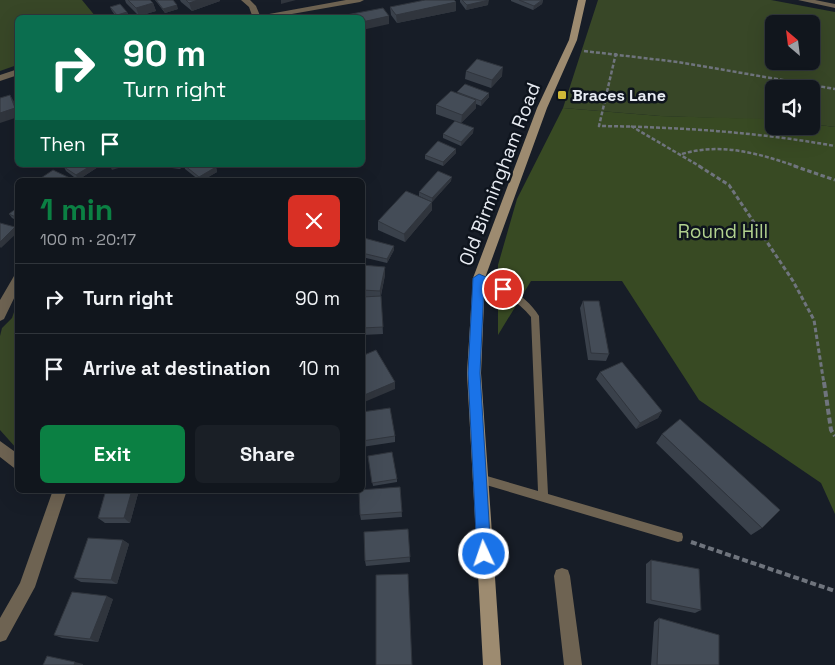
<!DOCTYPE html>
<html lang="en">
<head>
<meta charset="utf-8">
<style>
	body { margin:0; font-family:"Space Grotesk",sans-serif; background:#1a1f26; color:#f1f3f6; height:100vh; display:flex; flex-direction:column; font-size:19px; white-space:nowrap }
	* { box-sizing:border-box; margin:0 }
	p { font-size:16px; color:#9c9fa4 }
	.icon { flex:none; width:28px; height:28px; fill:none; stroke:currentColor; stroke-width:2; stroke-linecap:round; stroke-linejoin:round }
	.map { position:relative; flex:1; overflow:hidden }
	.sheet { position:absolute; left:15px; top:178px; width:350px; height:315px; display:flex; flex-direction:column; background:#11161d; border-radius:8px; box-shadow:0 5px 20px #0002,0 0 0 1px #30353b }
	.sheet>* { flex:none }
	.banner { position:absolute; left:15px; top:15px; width:350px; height:152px; border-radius:8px; box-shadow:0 5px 20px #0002,0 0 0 1px #30353b; background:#0b6e4f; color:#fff; overflow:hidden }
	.needle { width:32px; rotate:332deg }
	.buttons { position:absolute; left:765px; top:15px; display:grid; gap:10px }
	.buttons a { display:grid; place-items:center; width:55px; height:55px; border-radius:8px; background:#11161d; box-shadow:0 5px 20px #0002,0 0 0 1px #30353b; font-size:25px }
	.pin { position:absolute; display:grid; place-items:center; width:42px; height:42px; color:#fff; margin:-21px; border:2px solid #fff; border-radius:50%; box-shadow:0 1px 5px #0007 }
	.me { position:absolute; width:55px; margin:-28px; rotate:357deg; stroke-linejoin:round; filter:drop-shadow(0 0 4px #0008) }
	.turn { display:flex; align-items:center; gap:18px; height:105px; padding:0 25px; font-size:22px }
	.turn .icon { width:65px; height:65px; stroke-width:2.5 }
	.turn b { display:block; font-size:35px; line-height:42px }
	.then { display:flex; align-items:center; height:48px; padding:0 25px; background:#0003; gap:10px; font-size:19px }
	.round { display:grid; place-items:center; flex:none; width:52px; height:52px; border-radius:8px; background:#1a1f26 }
	.summary { display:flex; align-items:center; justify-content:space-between; height:85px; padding:0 25px }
	h1 { font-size:30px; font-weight:800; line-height:38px; color:#0b8043 }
	.primary-button { display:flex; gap:10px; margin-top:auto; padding:10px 25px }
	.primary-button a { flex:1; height:58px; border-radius:8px; background:#0b8043; color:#fff; font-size:20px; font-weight:800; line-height:58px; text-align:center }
	.primary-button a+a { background:#1a1f26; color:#f1f3f6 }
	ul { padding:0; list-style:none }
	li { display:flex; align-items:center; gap:15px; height:70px; padding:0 25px; border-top:1px solid #30353b }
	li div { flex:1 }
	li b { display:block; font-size:19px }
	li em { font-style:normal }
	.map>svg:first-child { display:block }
	.green { fill:#384727; fill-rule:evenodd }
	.forest { fill:#384a23 }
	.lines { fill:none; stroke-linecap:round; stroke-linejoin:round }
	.path-far2 { stroke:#6f747d; stroke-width:2.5; stroke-dasharray:4 2; stroke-linecap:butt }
	.path-far1 { stroke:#6f747d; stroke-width:3; stroke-dasharray:4.5 2.5; stroke-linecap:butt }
	.path { stroke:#6f747d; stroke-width:4; stroke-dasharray:6 3; stroke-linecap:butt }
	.service { fill:#6e6352; fill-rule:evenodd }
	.minor { fill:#6e6352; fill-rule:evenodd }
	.tertiary { fill:#6e6352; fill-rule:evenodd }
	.secondary { fill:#9d8b70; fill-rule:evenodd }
	.wall { fill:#3a414b }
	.shaded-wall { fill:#30353d }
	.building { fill:#444c57; stroke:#30353d }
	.route { fill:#1a73e8; stroke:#114b97 }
	.poi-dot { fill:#cfb837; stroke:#0e141d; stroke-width:2 }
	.labels { text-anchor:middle; stroke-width:5; stroke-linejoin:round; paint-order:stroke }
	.far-poi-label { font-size:16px; font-weight:bold; fill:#e8ecf3; stroke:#0e141d; text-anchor:start }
	.street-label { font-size:19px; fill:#e8ecf3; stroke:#0e141d }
	.park-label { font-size:19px; fill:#b1d18e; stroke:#0e141d }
</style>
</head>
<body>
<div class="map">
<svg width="835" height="665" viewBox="0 0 835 665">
	<rect width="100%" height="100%" fill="#171d27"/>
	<!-- green -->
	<path class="green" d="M0,0h82l14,17 -78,1 -1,47 -17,6z
		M598,0h173l64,12v115l-24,-3v-35h-37v31l-114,-4 -97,-8zM774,24h37v37h-37z
		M17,303l1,146h-1l-17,-19v-94l2,-8 10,-10z"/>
	<!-- forest -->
	<path class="forest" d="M563,108l97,8 104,3 10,1v6h37v-2l24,3v387l-14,-31 -122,-83 -77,-119h-91l-33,54v-70l19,-66z"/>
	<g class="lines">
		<!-- path-far2 -->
		<path class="path-far2" d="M584,51l94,11 157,27
			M616,53l-17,73c79,1 158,6 236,20
			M631,126l70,41
			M682,154c39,-12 79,0 116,13"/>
		<!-- path-far1 -->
		<path class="path-far1" d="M699,166l30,19 64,96 21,39 10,64
			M794,166l41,14"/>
		<!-- path -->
		<path class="path" d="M824,382l7,48 4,6
			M691,542l144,49"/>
		<!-- service -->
		<path class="service" d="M479,275c23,8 47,20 60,41l9,178 130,38 4,1 1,4 -1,4 -4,1 -202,-60 -1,-3 1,-3 4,-2 58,17 -7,-174c-15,-18 -34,-28 -55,-37l-1,-2z"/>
		<!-- minor -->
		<path class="minor" d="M241,0h9l6,6 5,12h-8l-4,-11z
			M18,275v15l-14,29 -4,2v-21l14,-24z
			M0,441l18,13v17l-18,-14z
			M53,490h14l-32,97 -29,53 -6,2v-24l20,-35z
			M562,568l6,2 2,6 12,89h-18l-10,-89 2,-6z"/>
		<!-- tertiary -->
		<path class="tertiary" d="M346,0h18l-4,2 -91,16h-22z
			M798,0h17l20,4v4z
			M18,69v6l-18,6v-6z"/>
		<!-- secondary -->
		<path class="secondary" d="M578,0h8l-9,40 -30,68 -62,170 -4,95 20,292h-18l-16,-292 6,-95 64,-170 32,-68z"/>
	</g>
	<!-- wall -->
	<path class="wall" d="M125,0h25l3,3 3,8 -17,5 -13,-13z
		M155,0h18l5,9 -13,4z
		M180,0h40v1l-28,10 -11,-9z
		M460,0h28v5l-22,5 -6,-8z
		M511,0h32l-1,4 -9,6 -22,-9z
		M110,7l17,5 2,4 -6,2h-6l-5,-7z
		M390,7l66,4 -59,12 -6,-8z
		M466,71l36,5 -11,12 -26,-9z
		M457,93l32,4 -8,9 -5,-2v4l-15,15 -25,-9v-9z
		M473,133l-12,13 -18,-8v-4z
		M456,153l-13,13 -18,-7v-4z
		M148,165h35l-3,4z
		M184,165l32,2 1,5 -14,8h-4l-14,-11z
		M64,167h34l-20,13 -12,-9z
		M451,181l-19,21 -13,-6v-4z
		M432,202v8l-27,32 -27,-12v-9z
		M18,207v14l-6,-3 -3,-4z
		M362,242l32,8 -7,13 -25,-6z
		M362,265l23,2v8l-4,21 2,38 -21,1z
		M583,301l26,53 -3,7 -18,-1 -8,-52z
		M600,372l62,39 -4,7 -22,11 -40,-50z
		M362,412l33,24v6l-33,5z
		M662,434l100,94 -11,7 -95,-92z
		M368,456l29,23v3l-24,4z
		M400,487l2,30 -41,3 -1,-5z
		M106,490h33l-9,33h-25l-7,-5z
		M408,529l2,33 -44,4 -1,-5z
		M123,540l6,4 -12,40 -36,-2 -7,-4z
		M651,560l50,50 -6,3 -49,-10v-39z
		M113,599l-15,43 -36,-4 -8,-3z
		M659,618l60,47h-68l3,-43z"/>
	<!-- shaded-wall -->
	<path class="shaded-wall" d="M198,0h22v1l-28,10 -3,-8z
		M281,0h15l-15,4z
		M489,0l-1,5 -22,5 1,-5z
		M543,0l-1,4 -9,6 1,-4z
		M456,2v9l-59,12 -1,-8z
		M153,3l3,8 -17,5 -3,-8z
		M177,5l1,4 -13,4 -2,-4z
		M127,12l2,4 -6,2h-5l-1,-3z
		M389,16v8l-27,6v-8z
		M503,67l-1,9 -11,12 1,-8z
		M489,93v4l-8,9v-5z
		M10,95l5,8 3,7v7l-18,6v-10z
		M476,100v8l-15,15 1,-8z
		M474,128l-1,5 -12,13v-4z
		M456,149v4l-13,13v-4z
		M92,165h5l1,2 -20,13 -2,-5z
		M112,165h16l-16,5 -2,-4z
		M178,165h5l-3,4z
		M216,167l1,5 -14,8h-3l-1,-3z
		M452,177l-1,4 -19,21v-4z
		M432,202v8l-27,32 -1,-8z
		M15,227l3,5 -17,16 -1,-1v-5z
		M394,246v4l-7,13v-4z
		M385,267v8l-5,24v-8z
		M395,382v7l-33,14v-7z
		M662,411l-4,7 -22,11 4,-6z
		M132,490h7l-9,33 -6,-5z
		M123,540l6,4 -12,40 -6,-4z
		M107,596l6,3 -15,43 -8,-3z
		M75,662l8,2v1h-9z"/>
	<!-- building -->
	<path class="building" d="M128,0h22l3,3 -17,5z
		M156,0h17l4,5 -14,4z
		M186,0h12l-9,3z
		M425,0h29l2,2 -60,13 -6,-8z
		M462,0h27l-22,5z
		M519,0h23l-8,6z
		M120,4l7,8 -10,3 -7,-8z
		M383,8l6,8 -27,6v-4h-20l-1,-2z
		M477,59l26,8 -11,13 -26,-9z
		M465,84l24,9 -8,8 -24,-9z
		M451,91l25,9 -14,15 -26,-10z
		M10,95l5,13 -15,5v-15z
		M455,121l19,7 -13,14 -18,-8z
		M438,141l18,8 -13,13 -18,-7z
		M67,165h25l-16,10 -12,-8z
		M184,165h29l3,2 -17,10z
		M53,170l19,9 -1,1h-33z
		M438,171l14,6 -20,21 -13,-6z
		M406,191l26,11 -28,32 -26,-13z
		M18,207v11l-9,-4z
		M0,223l15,4 -15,15z
		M364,238l30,8 -7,13 -25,-6v-11z
		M362,265l23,2 -5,24 -18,-1z
		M381,296l2,31 -21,1v-31z
		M583,301h16l10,53 -18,-1z
		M376,350l19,32 -33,14v-40z
		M622,362l40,49 -22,12 -40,-51z
		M390,408l5,28 -33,5v-29z
		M680,419l100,91 -18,18 -100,-94z
		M392,452l5,27 -25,4 -4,-27z
		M400,487l2,25 -42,3 -1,-25z
		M106,490h26l-8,28h-26z
		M408,529l2,28 -45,4 -1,-29z
		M88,538l35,2 -12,40 -37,-2z
		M651,560l48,9 2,41 -50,-10z
		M408,574l4,91h-36v-90z
		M72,592l35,4 -17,43 -36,-4z
		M659,618l60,17v30h-62z
		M47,656l28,6 -1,3h-31z"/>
	<!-- route -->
	<path class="route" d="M479,274l28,12 1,3 -5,4 -19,-8 -4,88 11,181 -2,5 -5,2 -5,-2 -2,-5 -9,-181 5,-95z"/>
	<!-- markers -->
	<rect class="poi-dot" x="557" y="90" width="10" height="10" rx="2.5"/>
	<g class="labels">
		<!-- far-poi labels -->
		<g class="far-poi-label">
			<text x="572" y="101">Braces Lane</text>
		</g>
		<!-- street labels -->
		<g class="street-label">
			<text transform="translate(499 174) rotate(-69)" y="7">Old Birmingham Road</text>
		</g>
		<!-- park labels -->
		<g class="park-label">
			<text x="723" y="238">Round Hill</text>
		</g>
	</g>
</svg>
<div class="buttons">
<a><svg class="needle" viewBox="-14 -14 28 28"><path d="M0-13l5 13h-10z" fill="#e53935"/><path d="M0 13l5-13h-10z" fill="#9c9fa4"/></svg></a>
<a><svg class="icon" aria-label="sound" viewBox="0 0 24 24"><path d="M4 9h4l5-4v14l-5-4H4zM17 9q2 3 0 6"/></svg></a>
</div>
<div class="pin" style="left:503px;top:289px;background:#d93025"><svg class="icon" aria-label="arrive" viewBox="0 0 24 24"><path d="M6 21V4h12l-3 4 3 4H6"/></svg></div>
<svg class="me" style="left:484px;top:554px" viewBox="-20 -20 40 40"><circle r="17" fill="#1a73e8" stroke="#fff" stroke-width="3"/><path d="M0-11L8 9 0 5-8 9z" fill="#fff"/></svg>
<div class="banner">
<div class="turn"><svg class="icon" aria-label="right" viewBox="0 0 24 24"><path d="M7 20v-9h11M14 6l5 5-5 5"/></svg><div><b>90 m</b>Turn right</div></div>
<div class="then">Then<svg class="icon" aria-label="arrive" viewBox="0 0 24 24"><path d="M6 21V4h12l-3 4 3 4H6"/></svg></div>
</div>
<section class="sheet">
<div class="summary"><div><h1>1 min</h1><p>100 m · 20:17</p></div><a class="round" style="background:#d93025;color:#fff"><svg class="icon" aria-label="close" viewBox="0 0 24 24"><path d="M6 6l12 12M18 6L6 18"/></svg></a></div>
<ul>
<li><svg class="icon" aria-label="right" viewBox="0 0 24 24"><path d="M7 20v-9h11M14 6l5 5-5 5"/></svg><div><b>Turn right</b></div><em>90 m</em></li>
<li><svg class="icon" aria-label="arrive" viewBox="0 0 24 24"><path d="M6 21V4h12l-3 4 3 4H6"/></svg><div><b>Arrive at destination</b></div><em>10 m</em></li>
</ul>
<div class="primary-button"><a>Exit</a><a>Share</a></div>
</section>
</div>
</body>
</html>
